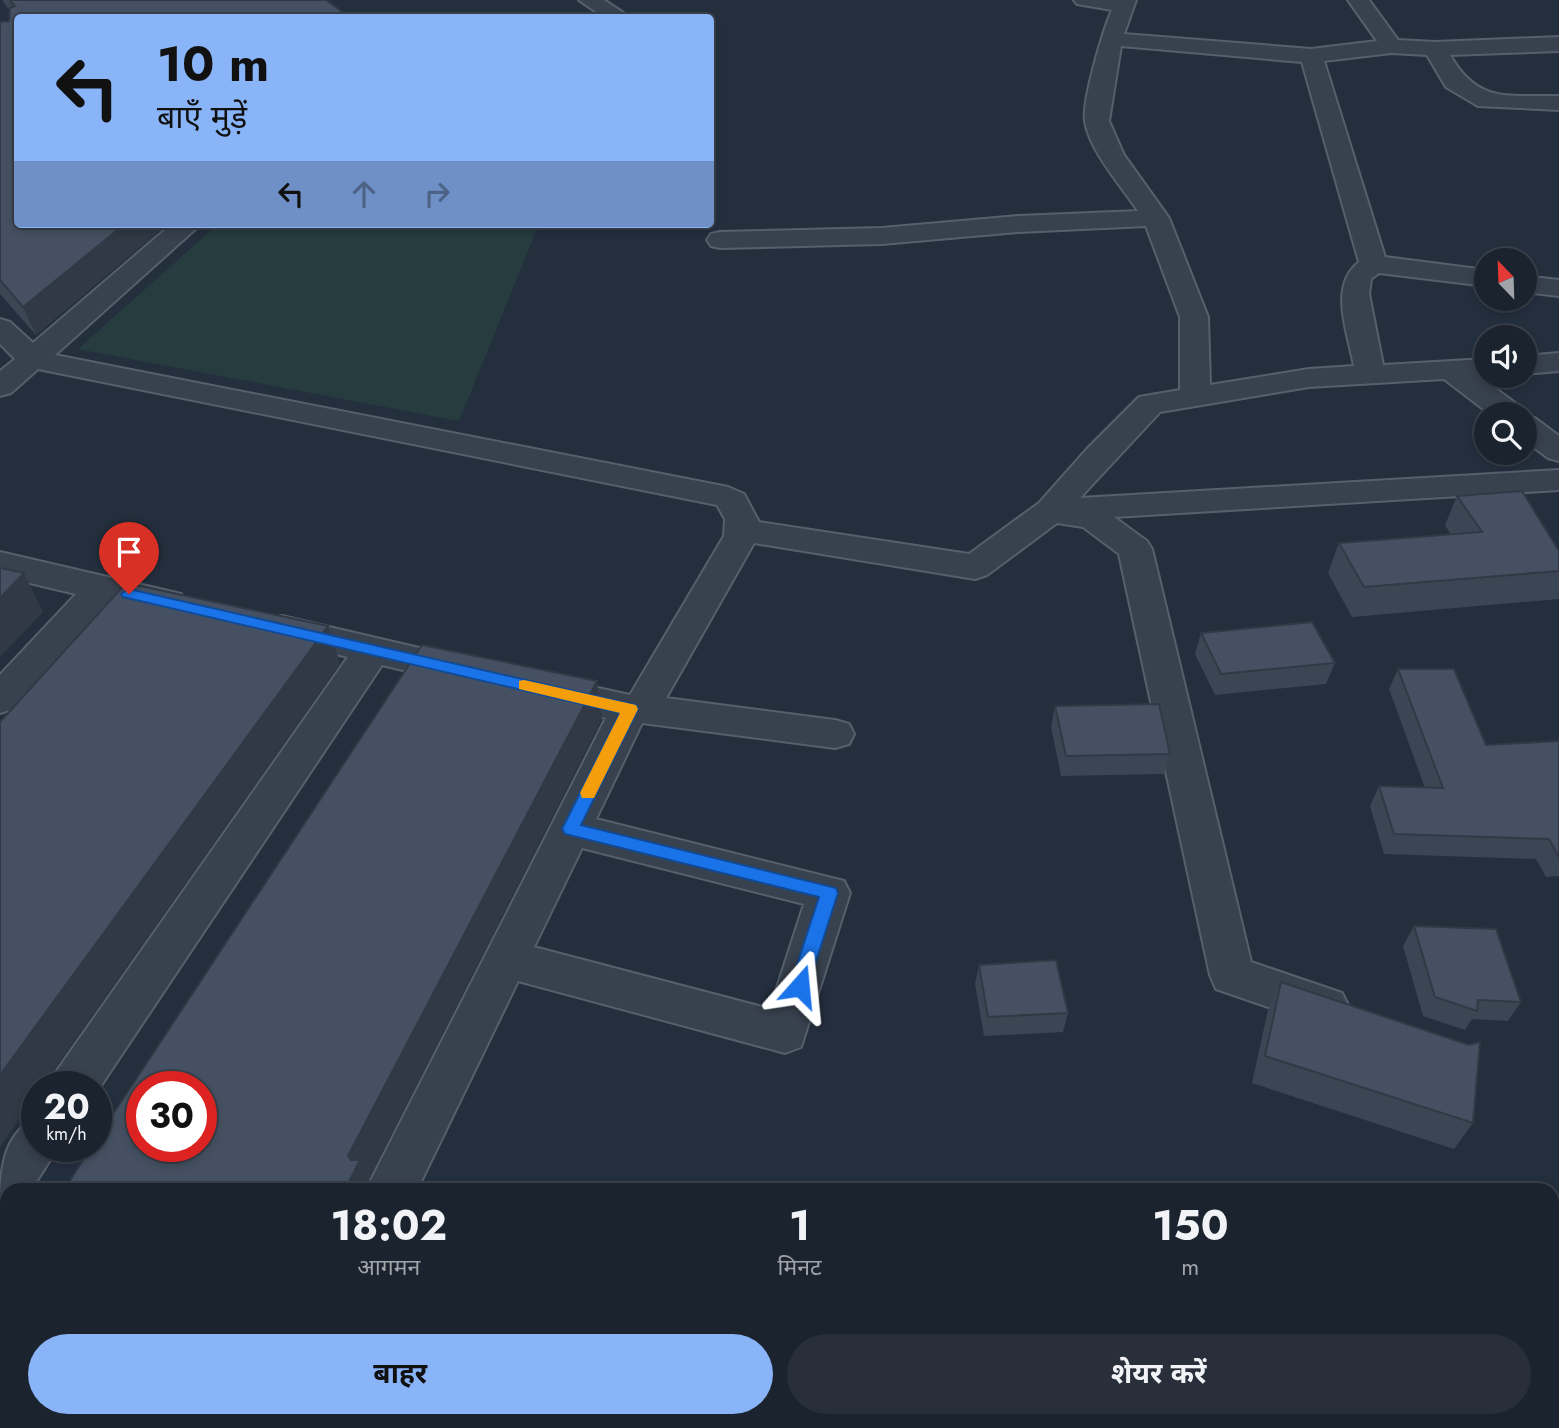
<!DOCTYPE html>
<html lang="hi">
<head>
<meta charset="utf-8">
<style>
	body { margin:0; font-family:Jost,"Noto Sans Devanagari",sans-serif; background:#282f3a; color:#f1f3f6; height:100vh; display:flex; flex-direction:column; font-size:26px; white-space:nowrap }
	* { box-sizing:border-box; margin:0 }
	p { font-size:23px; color:#a0a4aa }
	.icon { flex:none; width:38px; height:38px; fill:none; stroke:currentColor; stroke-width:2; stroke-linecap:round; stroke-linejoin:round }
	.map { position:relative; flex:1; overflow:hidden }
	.side { position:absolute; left:0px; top:1183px; width:1559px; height:245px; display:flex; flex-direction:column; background:#1b232e; border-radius:21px 21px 0 0; box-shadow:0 4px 10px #0003,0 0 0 2px #39404a }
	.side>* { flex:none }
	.banner { position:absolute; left:14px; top:14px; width:700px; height:214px; border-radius:7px; box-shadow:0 4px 10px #0003,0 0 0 2px #39404a; background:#8ab4f8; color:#111; overflow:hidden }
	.needle { width:46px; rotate:337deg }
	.buttons { position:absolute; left:1474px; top:248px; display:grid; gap:14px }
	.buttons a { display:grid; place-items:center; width:63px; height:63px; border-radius:50%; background:#1b232e; box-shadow:0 4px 10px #0003,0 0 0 2px #39404a; font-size:35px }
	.speed { position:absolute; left:21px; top:1071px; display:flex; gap:14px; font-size:35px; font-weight:700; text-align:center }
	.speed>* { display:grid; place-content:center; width:91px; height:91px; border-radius:50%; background:#1b232e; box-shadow:0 4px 10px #0003,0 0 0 2px #39404a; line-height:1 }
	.speed small { font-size:18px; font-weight:400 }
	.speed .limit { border:10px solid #d22; background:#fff; color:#111 }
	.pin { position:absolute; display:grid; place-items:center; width:60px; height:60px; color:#fff; margin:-72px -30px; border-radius:50% 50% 50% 0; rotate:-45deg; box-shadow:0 0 7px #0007 }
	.pin .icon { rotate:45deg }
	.me { position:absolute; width:77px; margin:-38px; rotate:18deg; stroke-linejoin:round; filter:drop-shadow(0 0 5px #0008) }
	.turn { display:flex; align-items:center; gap:24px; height:147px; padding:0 28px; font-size:32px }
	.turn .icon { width:91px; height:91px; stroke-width:2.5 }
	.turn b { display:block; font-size:49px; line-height:60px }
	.lanes { display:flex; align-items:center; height:66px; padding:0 28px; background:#0003; justify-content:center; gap:35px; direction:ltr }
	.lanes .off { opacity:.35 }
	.eta { display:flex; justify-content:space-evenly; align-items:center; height:119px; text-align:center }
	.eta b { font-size:42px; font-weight:700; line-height:49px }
	.action { display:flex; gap:14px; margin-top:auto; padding:14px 28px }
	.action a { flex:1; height:80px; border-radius:42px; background:#8ab4f8; color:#111; font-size:28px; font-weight:700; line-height:80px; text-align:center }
	.action a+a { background:#282f3a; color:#f1f3f6 }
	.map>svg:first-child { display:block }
	.green { fill:#263c3f }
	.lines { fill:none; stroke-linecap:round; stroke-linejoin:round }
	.street-casing { stroke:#565f6c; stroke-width:4 }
	.street { fill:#38414e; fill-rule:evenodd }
	.wall { fill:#3b4654 }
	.shaded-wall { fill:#303945 }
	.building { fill:#455162; stroke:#303945; stroke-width:2; fill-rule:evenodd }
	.route { fill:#1a73e8; stroke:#114b97; stroke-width:2 }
	.slow { fill:#f59e0b }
</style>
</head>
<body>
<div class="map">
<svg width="1559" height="1428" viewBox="0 0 1559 1428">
	<rect width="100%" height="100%" fill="#242f3e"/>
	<!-- green -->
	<path class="green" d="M218,224h321l-80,197 -381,-72z"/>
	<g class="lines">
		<defs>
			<path id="street" d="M579,0h25l27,18h-26z
				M1074,0h62l-12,34 187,15 66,-8 -29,-41h21l29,40 37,2 124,-5v14l-109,4c28,49 58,40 109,41v14l-81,-4 -32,-19 -19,-32 -36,-2 -67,8 61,196 101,13v16l-107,-13 -8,6 -2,15 14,71 103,-6v17h3l-9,1 42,31 4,8 9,2 24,18v25l-11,-3 -24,-18v-25h-33l-47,-36 -135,8 -149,25 -80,86 479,-28v20l-445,27 33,24 5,8 99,413 91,31 7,14 -7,14 -16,6 -110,-38 -6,-14 -91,-421 -36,-27 -26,-4 -70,52 -12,4 -221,-36 -88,155 169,22 14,4 5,10 -5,10 -14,4 -193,-25 -46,96 248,62 6,12 -49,154 -16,6 -267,-72 -101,209h-51l240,-472 -71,-17 -6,-10 6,-10 13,-4 82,18 94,-159 1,-17 -8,-14 -679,-136 -27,24 -11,3v-25l15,-12 -15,-15v-25l10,3 23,21 139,-119h29l-146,131 673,132 16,7 15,28 210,32 70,-51 48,-54 52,-52 41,-7v-73l-34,-91 -127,6 -137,12 -162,4 -9,-2 -4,-6 4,-6 9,-2 162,-4 137,-12 119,-5c-16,-24 -49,-61 -53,-90 -3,-20 18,-91 27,-111l-35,-6zM1121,46l181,16 57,200c-31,24 -11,71 -5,104l-45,3 -99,16 -2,-68 -39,-99 -45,-63 -15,-34zM582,848l222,56 -34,105 -236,-62z
				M1524,276l35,4v16l-35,-4z
				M1559,353v18l-35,3v-18z
				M0,552l168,39 13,3 5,9 -5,9 -13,3 -58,-14 -97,108 -13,4v-38l76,-81 -76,-18z
				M282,616l180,42 13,4 6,9 -6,9 -13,4 -80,-19 -286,428v-6h-47l7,-15 292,-415 -79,-19 -5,-9 5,-9z
				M37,1117v29h22l-28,44h-24v24l-7,3c0,-41 0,-82 37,-100z
				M248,1421h56l-3,7h-56z
				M538,1421h56l-2,7h-56z"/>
		</defs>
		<!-- street casing -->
		<use href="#street" class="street-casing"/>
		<!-- street -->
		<use href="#street" class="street"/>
	</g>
	<!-- wall -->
	<path class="wall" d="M2,0h324l-308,18 18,317 -36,-41v-272l9,-1 1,-10z
		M1457,496l102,55v48l-207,18 -24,-44 11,-30 112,-8 -6,-10z
		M1201,633l134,30 -9,21 -111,11 -20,-41z
		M1398,669l88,76 73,-4v135l-13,1 -10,-18 -152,-5 -14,-48 9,-20 46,2 -36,-99z
		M1055,706l115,48 -6,20 -103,2 -10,-49z
		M1414,926l107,76 -13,19 -36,-2 -7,11 -42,-14 -20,-70z
		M979,965l89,48 -5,19 -79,4 -9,-52z
		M1281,982l188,63 4,78 -19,26 -202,-66 16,-73z"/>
	<!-- shaded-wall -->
	<path class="shaded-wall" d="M125,224h43l-132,111 -13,-28z
		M24,573l19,39 -43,45v-59z
		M328,626l12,38 -298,423h-5v7l-37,53v-72z
		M597,681l5,38 -233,460 5,11h-29l3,-34z
		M225,1421h22l6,7h-32z"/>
	<!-- building -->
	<path class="building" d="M10,0h316l25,18h-333v206h107l-102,83 -23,-27v-258l9,-1 1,-13 5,-2z
		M1522,491l37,60v20l-195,16 -25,-44 143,-11 -25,-36z
		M0,568l24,5 -24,25z
		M126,583l202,43 -328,449v-353z
		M1312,622l23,41 -114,11 -20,-41z
		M422,645l175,36 -249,475 3,4h9l-15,30h-281l28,-44h4v-6zM142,1087h59v59h-59z
		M1398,669h56l32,76 73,-4v116l-10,-18 -155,-5 -15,-48 64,2z
		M1159,704l11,50 -104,2 -11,-50z
		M1414,926l82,3 25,73 -43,-2 -1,11 -42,-14z
		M1056,960l12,53 -80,4 -9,-52z
		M1281,982l188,63 11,-3 -7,81 -208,-67z
		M7,1276v145h218l-4,7h-221v-141z"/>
	<!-- route -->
	<path class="route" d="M129,589l507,116 2,4 -57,116 255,63 2,5 -32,99h-13l-3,-6 29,-89 -254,-63 -3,-5 58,-116 -497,-116 -2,-3z"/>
	<!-- slow -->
	<path class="slow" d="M524,680l112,25 2,4 -44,89h-12l-2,-5 40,-80 -101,-24v-8z"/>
</svg>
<div class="buttons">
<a><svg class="needle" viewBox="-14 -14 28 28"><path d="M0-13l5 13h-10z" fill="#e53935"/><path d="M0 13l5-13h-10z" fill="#a0a4aa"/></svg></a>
<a><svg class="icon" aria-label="sound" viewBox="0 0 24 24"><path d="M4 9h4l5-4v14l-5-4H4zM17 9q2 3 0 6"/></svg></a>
<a><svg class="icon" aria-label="search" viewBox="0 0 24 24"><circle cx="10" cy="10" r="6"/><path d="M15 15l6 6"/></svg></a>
</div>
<div class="speed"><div>20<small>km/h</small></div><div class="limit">30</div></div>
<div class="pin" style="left:129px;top:594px;background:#d93025"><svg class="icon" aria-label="arrive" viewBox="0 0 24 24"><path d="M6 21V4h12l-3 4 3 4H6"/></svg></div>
<svg class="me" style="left:800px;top:986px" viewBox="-20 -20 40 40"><path d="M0-17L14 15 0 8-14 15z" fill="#1a73e8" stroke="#fff" stroke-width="4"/></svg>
<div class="banner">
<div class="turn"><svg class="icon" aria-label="left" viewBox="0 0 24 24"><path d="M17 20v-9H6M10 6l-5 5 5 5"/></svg><div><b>10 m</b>बाएँ मुड़ें</div></div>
<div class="lanes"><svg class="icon" aria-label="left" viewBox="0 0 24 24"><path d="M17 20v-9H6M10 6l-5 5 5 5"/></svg><svg class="icon off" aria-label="ahead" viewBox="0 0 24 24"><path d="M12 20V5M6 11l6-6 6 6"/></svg><svg class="icon off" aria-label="right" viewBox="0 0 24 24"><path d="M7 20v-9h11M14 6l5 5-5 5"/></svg></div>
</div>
<section class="side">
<div class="eta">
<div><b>18:02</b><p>आगमन</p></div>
<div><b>1</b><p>मिनट</p></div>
<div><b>150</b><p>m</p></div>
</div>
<div class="action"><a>बाहर</a><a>शेयर करें</a></div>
</section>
</div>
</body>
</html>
